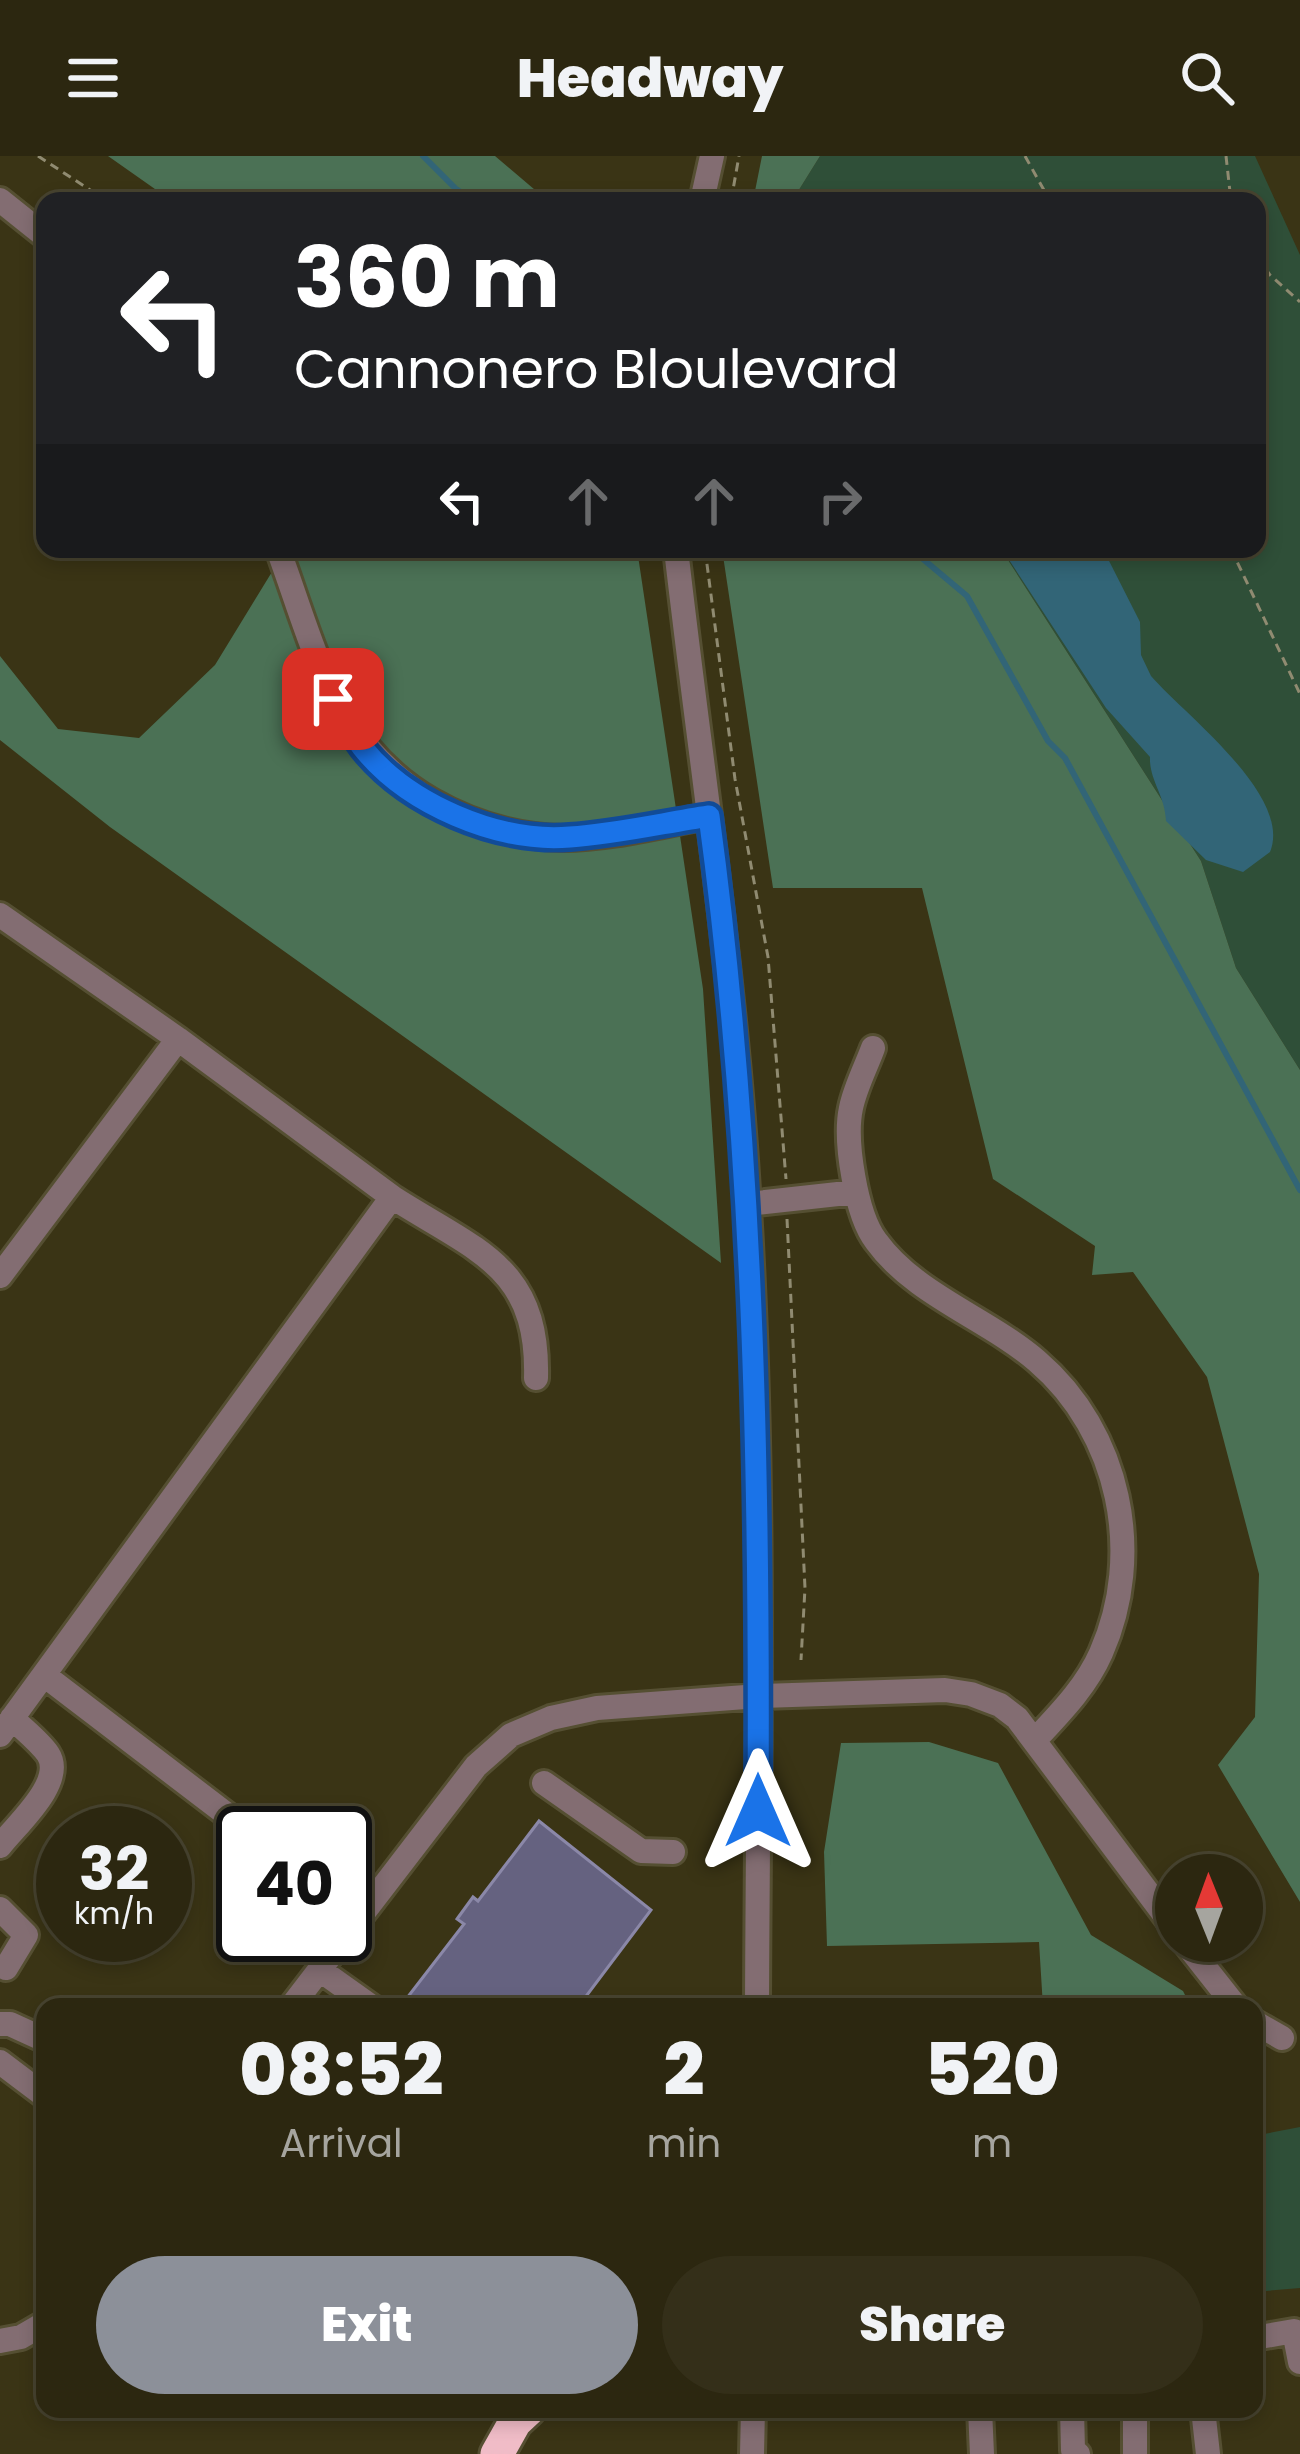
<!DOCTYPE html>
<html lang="en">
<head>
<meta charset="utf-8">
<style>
	body { margin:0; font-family:Poppins,sans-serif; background:#342f19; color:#f1f3f6; height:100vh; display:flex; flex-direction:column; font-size:45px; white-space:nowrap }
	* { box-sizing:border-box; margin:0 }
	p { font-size:39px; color:#a6a59f }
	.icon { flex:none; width:66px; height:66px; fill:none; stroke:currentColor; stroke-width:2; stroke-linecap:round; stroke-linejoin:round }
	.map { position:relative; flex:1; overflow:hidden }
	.panel { position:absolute; left:36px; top:1842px; width:1227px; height:420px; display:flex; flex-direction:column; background:#2c2710; border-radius:24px; box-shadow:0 6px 18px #0003,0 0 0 3px #484430 }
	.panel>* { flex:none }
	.guide { position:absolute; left:36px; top:36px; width:1230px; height:366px; border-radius:24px; box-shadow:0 6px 18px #0003,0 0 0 3px #484430; background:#202124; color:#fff; overflow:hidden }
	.needle { width:78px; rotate:359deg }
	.controls { position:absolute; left:1155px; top:1698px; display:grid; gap:24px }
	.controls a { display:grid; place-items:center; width:108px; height:108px; border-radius:50%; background:#2c2710; box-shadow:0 6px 18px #0003,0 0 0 3px #484430; font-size:60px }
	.speed { position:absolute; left:36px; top:1650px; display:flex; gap:24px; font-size:60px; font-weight:700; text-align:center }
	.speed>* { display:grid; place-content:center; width:156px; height:156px; border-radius:50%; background:#2c2710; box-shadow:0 6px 18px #0003,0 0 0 3px #484430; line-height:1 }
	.speed small { font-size:30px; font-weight:400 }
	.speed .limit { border:6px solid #111; border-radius:18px; background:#fff; color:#111 }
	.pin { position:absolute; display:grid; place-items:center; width:102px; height:102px; color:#fff; margin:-51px; border-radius:24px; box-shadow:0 6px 18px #0006 }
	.me { position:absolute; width:132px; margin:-66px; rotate:0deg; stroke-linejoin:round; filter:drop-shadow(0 0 9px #0008) }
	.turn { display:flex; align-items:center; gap:42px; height:252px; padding:0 60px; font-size:54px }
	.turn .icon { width:156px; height:156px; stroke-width:2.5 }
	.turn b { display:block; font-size:84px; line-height:102px }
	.lanes { display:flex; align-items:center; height:114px; padding:0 60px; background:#0003; justify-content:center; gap:60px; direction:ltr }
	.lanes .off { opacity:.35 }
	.eta { display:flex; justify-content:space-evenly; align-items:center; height:204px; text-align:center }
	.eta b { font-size:72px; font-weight:800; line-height:84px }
	.action { display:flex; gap:24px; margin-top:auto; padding:24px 60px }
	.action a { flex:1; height:138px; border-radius:72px; background:#8c9099; color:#fff; font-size:48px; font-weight:800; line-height:138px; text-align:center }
	.action a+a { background:#342f19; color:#f1f3f6 }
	header { display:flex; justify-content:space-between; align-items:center; height:156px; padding:0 60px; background:#2c2710; font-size:54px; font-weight:800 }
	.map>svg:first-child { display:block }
	.green { fill:#2f4f38 }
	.forest { fill:#4b7155 }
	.water { fill:#326577 }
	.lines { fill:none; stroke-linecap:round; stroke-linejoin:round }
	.stream { stroke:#326577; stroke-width:6 }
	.building { fill:#656280; stroke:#8b88a8; stroke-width:3 }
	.minor-casing { stroke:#554f32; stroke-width:30 }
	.highway-casing { stroke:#554f32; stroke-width:39 }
	.path { stroke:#908b71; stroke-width:3; stroke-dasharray:9 6; stroke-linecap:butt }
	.minor { stroke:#836d72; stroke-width:24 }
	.highway { stroke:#f0bcc7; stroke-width:33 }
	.route-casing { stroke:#114b97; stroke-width:30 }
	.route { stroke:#1a73e8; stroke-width:21 }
</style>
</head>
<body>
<header><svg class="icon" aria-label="menu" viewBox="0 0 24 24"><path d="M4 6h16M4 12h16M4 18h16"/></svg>Headway<svg class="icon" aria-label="search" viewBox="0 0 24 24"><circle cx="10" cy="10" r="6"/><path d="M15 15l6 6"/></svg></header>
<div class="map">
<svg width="1300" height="2298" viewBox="0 0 1300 2298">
	<rect width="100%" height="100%" fill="#3a3415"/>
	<!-- green -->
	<path class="green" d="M820,0h435l45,99v815l-64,-102 -35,-107 -200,-312h256v-348h-465z
		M1300,1971v161l-46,4v-156z"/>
	<!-- forest -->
	<path class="forest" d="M108,0h387l53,45h-376z
		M762,0h58l-28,45h-39z
		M286,393h351l66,440 18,274 -611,-436 -110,-87v-84l58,73 81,9 76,-73z
		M722,393h279l200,312 35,107 64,102v832l-82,-137 37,-48 4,-143 -52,-197 -74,-105 -41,3 3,-29 -102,-67 -71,-291h-149z
		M929,1586l69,21 93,172 92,56 8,16h-148l-4,-65 -212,4 -3,-94 17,-109z"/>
	<!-- water -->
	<path class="water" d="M1002,393h101l37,73 1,33 10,21c34,39 142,120 119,176l-27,20 -37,-12 -40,-39c-1,-26 -17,-41 -16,-64l-44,-49z"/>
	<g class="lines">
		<!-- stream -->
		<path class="stream" d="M423,0l33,33 19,12
			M911,393l56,47 81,145 17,17 235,432"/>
	</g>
	<!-- building -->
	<path class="building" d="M539,1665l112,89 -73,97h-178l64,-83 -7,-5 16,-22 5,4z"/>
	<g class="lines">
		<defs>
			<path id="minor" d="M0,44l45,36
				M702,45l10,-45
				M278,393c37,100 55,195 153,252 40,23 86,36 132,37 48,0 99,-14 146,-22
				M676,393c25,220 60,438 72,659 16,266 10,532 9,799
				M0,759l178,124 214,158 -392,538
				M873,892c-7,19 -18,40 -22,60 -7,32 5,107 25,133 39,54 111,77 161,120 83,71 108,193 64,292 -15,34 -41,60 -66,87
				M392,1041c84,54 147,69 144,181
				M748,1048l108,-12
				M0,1120l178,-237
				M44,1519l207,158
				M544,1627l97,68 32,1
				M0,1690c16,-21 66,-64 48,-92 -9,-13 -25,-25 -36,-36
				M0,1753l26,26 -20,33
				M1184,1785l52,66
				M320,1814l52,37
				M291,1851l185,-241 35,-31 40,-17 46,-10 162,-12 186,-6 26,4 29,11 17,13 159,212
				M1254,1866l28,16
				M0,1868h10l35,16
				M0,1906l45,34
				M1254,2182l40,-7 6,31
				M0,2185l21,-4 24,-14
				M980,2253l2,45
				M1072,2253l1,41 5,4
				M1203,2253l5,45
				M752,2298l1,-45
				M1135,2298v-45"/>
			<path id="highway" d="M497,2298l18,-32 14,-13"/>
		</defs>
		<!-- minor casing -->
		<use href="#minor" class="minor-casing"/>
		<!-- highway casing -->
		<use href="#highway" class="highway-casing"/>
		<!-- path -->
		<path class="path" d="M38,0l69,45
			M1025,0l25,45
			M1226,0l5,45
			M731,45l8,-45
			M1257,100l13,19 30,27
			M705,393l30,230 33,178 18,222
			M1231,393l69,145
			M787,1063l18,369 -4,72"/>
		<!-- minor -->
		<use href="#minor" class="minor"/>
		<!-- highway -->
		<use href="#highway" class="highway"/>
	</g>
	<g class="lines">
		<defs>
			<path id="route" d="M333,543c10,16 18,33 29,48 45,57 136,96 208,90 46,-3 93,-14 139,-21 45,331 51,662 49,995"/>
		</defs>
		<!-- route casing -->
		<use href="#route" class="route-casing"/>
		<!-- route -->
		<use href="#route" class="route"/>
	</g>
</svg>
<div class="controls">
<a><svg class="needle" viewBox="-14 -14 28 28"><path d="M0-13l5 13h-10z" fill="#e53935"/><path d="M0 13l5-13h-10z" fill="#a6a59f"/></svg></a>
</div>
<div class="speed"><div>32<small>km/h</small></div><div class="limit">40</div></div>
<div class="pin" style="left:333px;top:543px;background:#d93025"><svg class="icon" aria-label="arrive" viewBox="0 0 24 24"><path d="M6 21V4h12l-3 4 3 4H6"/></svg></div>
<svg class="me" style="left:758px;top:1655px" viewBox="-20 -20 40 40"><path d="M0-17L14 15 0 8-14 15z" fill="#1a73e8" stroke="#fff" stroke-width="4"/></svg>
<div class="guide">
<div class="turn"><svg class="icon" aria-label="left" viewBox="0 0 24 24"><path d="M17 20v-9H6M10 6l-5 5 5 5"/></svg><div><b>360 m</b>Cannonero Bloulevard</div></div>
<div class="lanes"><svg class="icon" aria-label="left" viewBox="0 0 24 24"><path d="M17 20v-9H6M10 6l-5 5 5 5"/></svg><svg class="icon off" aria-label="ahead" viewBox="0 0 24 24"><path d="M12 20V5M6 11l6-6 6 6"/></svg><svg class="icon off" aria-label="ahead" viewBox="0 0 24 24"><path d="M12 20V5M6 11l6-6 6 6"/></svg><svg class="icon off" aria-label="right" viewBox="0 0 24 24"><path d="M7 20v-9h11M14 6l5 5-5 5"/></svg></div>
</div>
<section class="panel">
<div class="eta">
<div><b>08:52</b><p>Arrival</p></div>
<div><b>2</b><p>min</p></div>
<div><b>520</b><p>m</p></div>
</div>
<div class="action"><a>Exit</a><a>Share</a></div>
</section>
</div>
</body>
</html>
